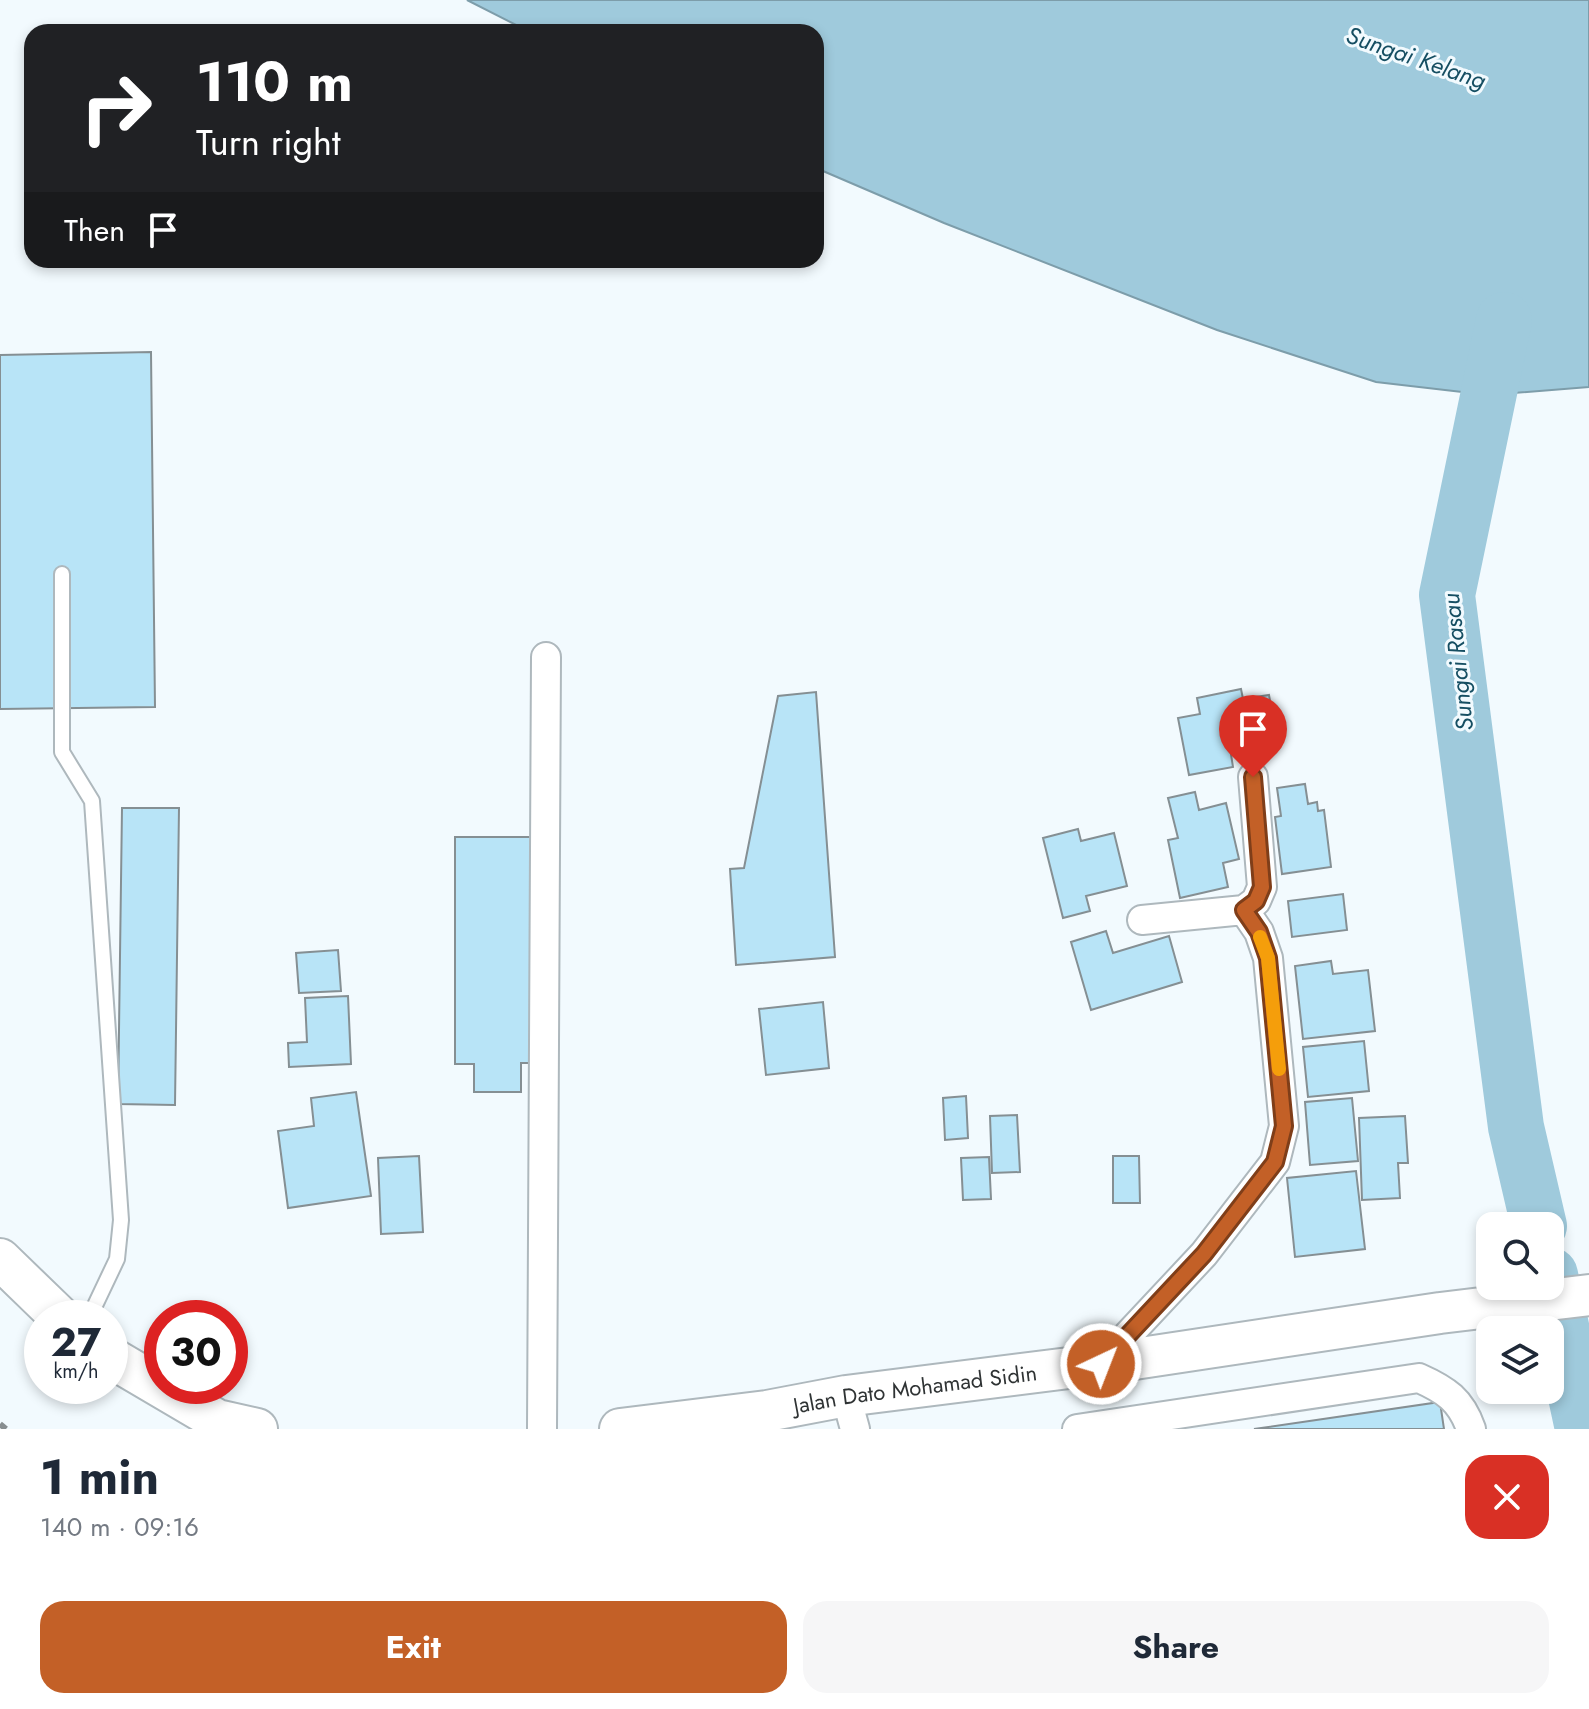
<!DOCTYPE html>
<html lang="en">
<head>
<meta charset="utf-8">
<style>
	body { margin:0; font-family:Jost,sans-serif; background:#f6f6f7; color:#1f2937; height:100vh; display:flex; flex-direction:column; font-size:30px; white-space:nowrap }
	* { box-sizing:border-box; margin:0 }
	p { font-size:26px; color:#747a83 }
	.icon { flex:none; width:44px; height:44px; fill:none; stroke:currentColor; stroke-width:2; stroke-linecap:round; stroke-linejoin:round }
	.map { position:relative; height:1429px; overflow:hidden }
	.side { display:flex; flex-direction:column; background:#fff; flex:1 }
	.side>* { flex:none }
	.hud { position:absolute; left:24px; top:24px; width:800px; height:244px; border-radius:24px; box-shadow:0 4px 12px #0003; background:#202124; color:#fff; overflow:hidden }
	.fabs { position:absolute; left:1476px; top:1212px; display:grid; gap:16px }
	.fabs a { display:grid; place-items:center; width:88px; height:88px; border-radius:16px; background:#fff; box-shadow:0 4px 12px #0003; font-size:40px }
	.speed { position:absolute; left:24px; top:1300px; display:flex; gap:16px; font-size:40px; font-weight:700; text-align:center }
	.speed>* { display:grid; place-content:center; width:104px; height:104px; border-radius:50%; background:#fff; box-shadow:0 4px 12px #0003; line-height:1 }
	.speed small { font-size:20px; font-weight:400 }
	.speed .limit { border:12px solid #d22; background:#fff; color:#111 }
	.pin { position:absolute; display:grid; place-items:center; width:68px; height:68px; color:#fff; margin:-82px -34px; border-radius:50% 50% 50% 0; rotate:-45deg; box-shadow:0 0 8px #0007 }
	.pin .icon { rotate:45deg }
	.me { position:absolute; width:88px; margin:-44px; rotate:43deg; stroke-linejoin:round; filter:drop-shadow(0 0 6px #0008) }
	.turn { display:flex; align-items:center; gap:28px; height:168px; padding:0 40px; font-size:36px }
	.turn .icon { width:104px; height:104px; stroke-width:2.5 }
	.turn b { display:block; font-size:56px; line-height:68px }
	.then { display:flex; align-items:center; height:76px; padding:0 40px; background:#0003; gap:16px; font-size:30px }
	.round { display:grid; place-items:center; flex:none; width:84px; height:84px; border-radius:24px; background:#f6f6f7 }
	.overview { display:flex; align-items:center; justify-content:space-between; height:136px; padding:0 40px }
	h1 { font-size:48px; font-weight:700; line-height:60px }
	.cta { display:flex; gap:16px; margin-top:auto; padding:16px 40px }
	.cta a { flex:1; height:92px; border-radius:24px; background:#c36027; color:#fff; font-size:32px; font-weight:700; line-height:92px; text-align:center }
	.cta a+a { background:#f6f6f7; color:#1f2937 }
	.map>svg:first-child { display:block }
	.water { fill:#9fcadc; stroke:#7d9daa; stroke-width:2 }
	.lines { fill:none; stroke-linecap:round; stroke-linejoin:round }
	.river { stroke:#9fcadc; stroke-width:56 }
	.building { fill:#b8e4f7; stroke:#858f93; stroke-width:2 }
	.service-casing { stroke:#aeb8bd; stroke-width:18 }
	.minor-casing { stroke:#aeb8bd; stroke-width:32 }
	.secondary-casing { stroke:#aeb8bd; stroke-width:44 }
	.service { stroke:#fff; stroke-width:14 }
	.minor { stroke:#fff; stroke-width:28 }
	.secondary { stroke:#fff; stroke-width:40 }
	.rail { stroke:#888e90; stroke-width:6; stroke-dasharray:12 6; stroke-linecap:butt }
	.route-casing { stroke:#7f3e19; stroke-width:20 }
	.route { stroke:#c36027; stroke-width:14 }
	.slow { stroke:#f59e0b; stroke-width:14 }
	.labels { text-anchor:middle; stroke-width:6; stroke-linejoin:round; paint-order:stroke }
	.street-label { font-size:22px; fill:#2f3334; stroke:#f2fafe }
	.water-label { font-size:24px; font-style:italic; fill:#154e62; stroke:#f2fafe }
</style>
</head>
<body>
<div class="map">
<svg width="1589" height="1429" viewBox="0 0 1589 1429">
	<rect width="100%" height="100%" fill="#f2fafe"/>
	<!-- water -->
	<path class="water" d="M467,0h1122v387l-101,8 -112,-13 -159,-52 -273,-107 -128,-55v-136h-286z"/>
	<g class="lines">
		<!-- river -->
		<path class="river" d="M1504,320l-57,275 69,532 23,99
			M1550,1275l33,154"/>
	</g>
	<!-- building -->
	<path class="building" d="M151,352l4,355 -155,2v-354z
		M1241,689l2,10 26,-4 8,44 -47,9 3,19 -44,8 -11,-57 22,-4 -3,-16z
		M816,692l19,265 -99,8 -6,-96 14,-1 34,-172z
		M1305,784l3,20 9,-2 1,9 6,-1 7,57 -49,7 -7,-57 6,-1 -4,-28z
		M1195,792l4,18 27,-7 13,56 -16,4 5,24 -48,11 -12,-58 10,-2 -10,-40z
		M122,808h57l-4,297 -57,-1z
		M1078,829l3,12 33,-8 13,53 -41,10 4,15 -27,7 -20,-80z
		M455,837h80l1,226h-15v29h-47v-28h-19z
		M1343,894l4,36 -55,7 -4,-36z
		M1106,931l7,22 56,-17 13,46 -91,28 -20,-68z
		M338,950l3,41 -42,2 -3,-40z
		M1331,961l2,13 35,-4 7,61 -72,8 -8,-73z
		M348,996l3,68 -62,3 -1,-24 19,-1 -2,-44z
		M823,1002l6,66 -63,7 -7,-66z
		M1364,1041l5,50 -61,6 -5,-50z
		M356,1092l15,104 -83,12 -10,-77 36,-5 -3,-28z
		M966,1096l2,42 -23,2 -2,-42z
		M1352,1098l6,63 -48,4 -5,-63z
		M1017,1115l3,57 -28,1 -2,-57z
		M1405,1116l3,47h-10l2,35 -38,2 -3,-82z
		M419,1156l4,76 -42,2 -3,-76z
		M1113,1156h26l1,47h-27z
		M989,1157l2,42 -28,1 -2,-42z
		M1356,1171l9,78 -70,8 -8,-79z
		M1440,1402l4,27h-190z"/>
	<g class="lines">
		<defs>
			<path id="service" d="M62,574v178l30,49 29,419 -4,39 -28,59"/>
			<path id="minor" d="M1244,910l12,-9 6,-14 -9,-110
				M1101,1364l103,-110 71,-92 9,-36 -16,-168 -9,-26 -15,-22 -102,10
				M846,1396l9,33
				M542,1429l4,-772
				M1077,1429l342,-51c27,12 42,22 52,51"/>
			<g id="secondary">
				<path d="M0,1259l61,59"/>
				<path d="M110,1357l107,63 40,9"/>
				<path id="s1" d="M620,1429l147,-18 79,-15 255,-32 339,-51 149,-18"/>
			</g>
		</defs>
		<!-- service casing -->
		<use href="#service" class="service-casing"/>
		<!-- minor casing -->
		<use href="#minor" class="minor-casing"/>
		<!-- secondary casing -->
		<use href="#secondary" class="secondary-casing"/>
		<!-- service -->
		<use href="#service" class="service"/>
		<!-- minor -->
		<use href="#minor" class="minor"/>
		<!-- secondary -->
		<use href="#secondary" class="secondary"/>
		<!-- rail -->
		<path class="rail" d="M0,1424l6,5"/>
	</g>
	<g class="lines">
		<defs>
			<path id="route" d="M1101,1364l103,-110 71,-92 9,-36 -16,-168 -9,-26 -15,-22 12,-9 6,-14 -9,-110"/>
		</defs>
		<!-- route casing -->
		<use href="#route" class="route-casing"/>
		<!-- route -->
		<use href="#route" class="route"/>
		<!-- slow -->
		<path class="slow" d="M1260,937l8,21 11,111"/>
	</g>
	<g class="labels">
		<!-- street labels -->
		<g class="street-label">
			<text dy="8" stroke="none"><textPath href="#s1" startOffset="298">Jalan Dato Mohamad Sidin</textPath></text>
		</g>
		<!-- water labels -->
		<g class="water-label">
			<text transform="translate(1416 58) rotate(19)" y="8">Sungai Kelang</text>
			<text transform="translate(1458 662) rotate(-96)" y="8">Sungai Rasau</text>
		</g>
	</g>
</svg>
<div class="fabs">
<a><svg class="icon" aria-label="search" viewBox="0 0 24 24"><circle cx="10" cy="10" r="6"/><path d="M15 15l6 6"/></svg></a>
<a><svg class="icon" aria-label="layers" viewBox="0 0 24 24"><path d="M12 4l9 5-9 5-9-5zM3 14l9 5 9-5"/></svg></a>
</div>
<div class="speed"><div>27<small>km/h</small></div><div class="limit">30</div></div>
<div class="pin" style="left:1253px;top:777px;background:#d93025"><svg class="icon" aria-label="arrive" viewBox="0 0 24 24"><path d="M6 21V4h12l-3 4 3 4H6"/></svg></div>
<svg class="me" style="left:1101px;top:1364px" viewBox="-20 -20 40 40"><circle r="17" fill="#c36027" stroke="#fff" stroke-width="3"/><path d="M0-11L8 9 0 5-8 9z" fill="#fff"/></svg>
<div class="hud">
<div class="turn"><svg class="icon" aria-label="right" viewBox="0 0 24 24"><path d="M7 20v-9h11M14 6l5 5-5 5"/></svg><div><b>110 m</b>Turn right</div></div>
<div class="then">Then<svg class="icon" aria-label="arrive" viewBox="0 0 24 24"><path d="M6 21V4h12l-3 4 3 4H6"/></svg></div>
</div>
</div>
<section class="side">
<div class="overview"><div><h1>1 min</h1><p>140 m · 09:16</p></div><a class="round" style="background:#d93025;color:#fff"><svg class="icon" aria-label="close" viewBox="0 0 24 24"><path d="M6 6l12 12M18 6L6 18"/></svg></a></div>
<div class="cta"><a>Exit</a><a>Share</a></div>
</section>
</body>
</html>
